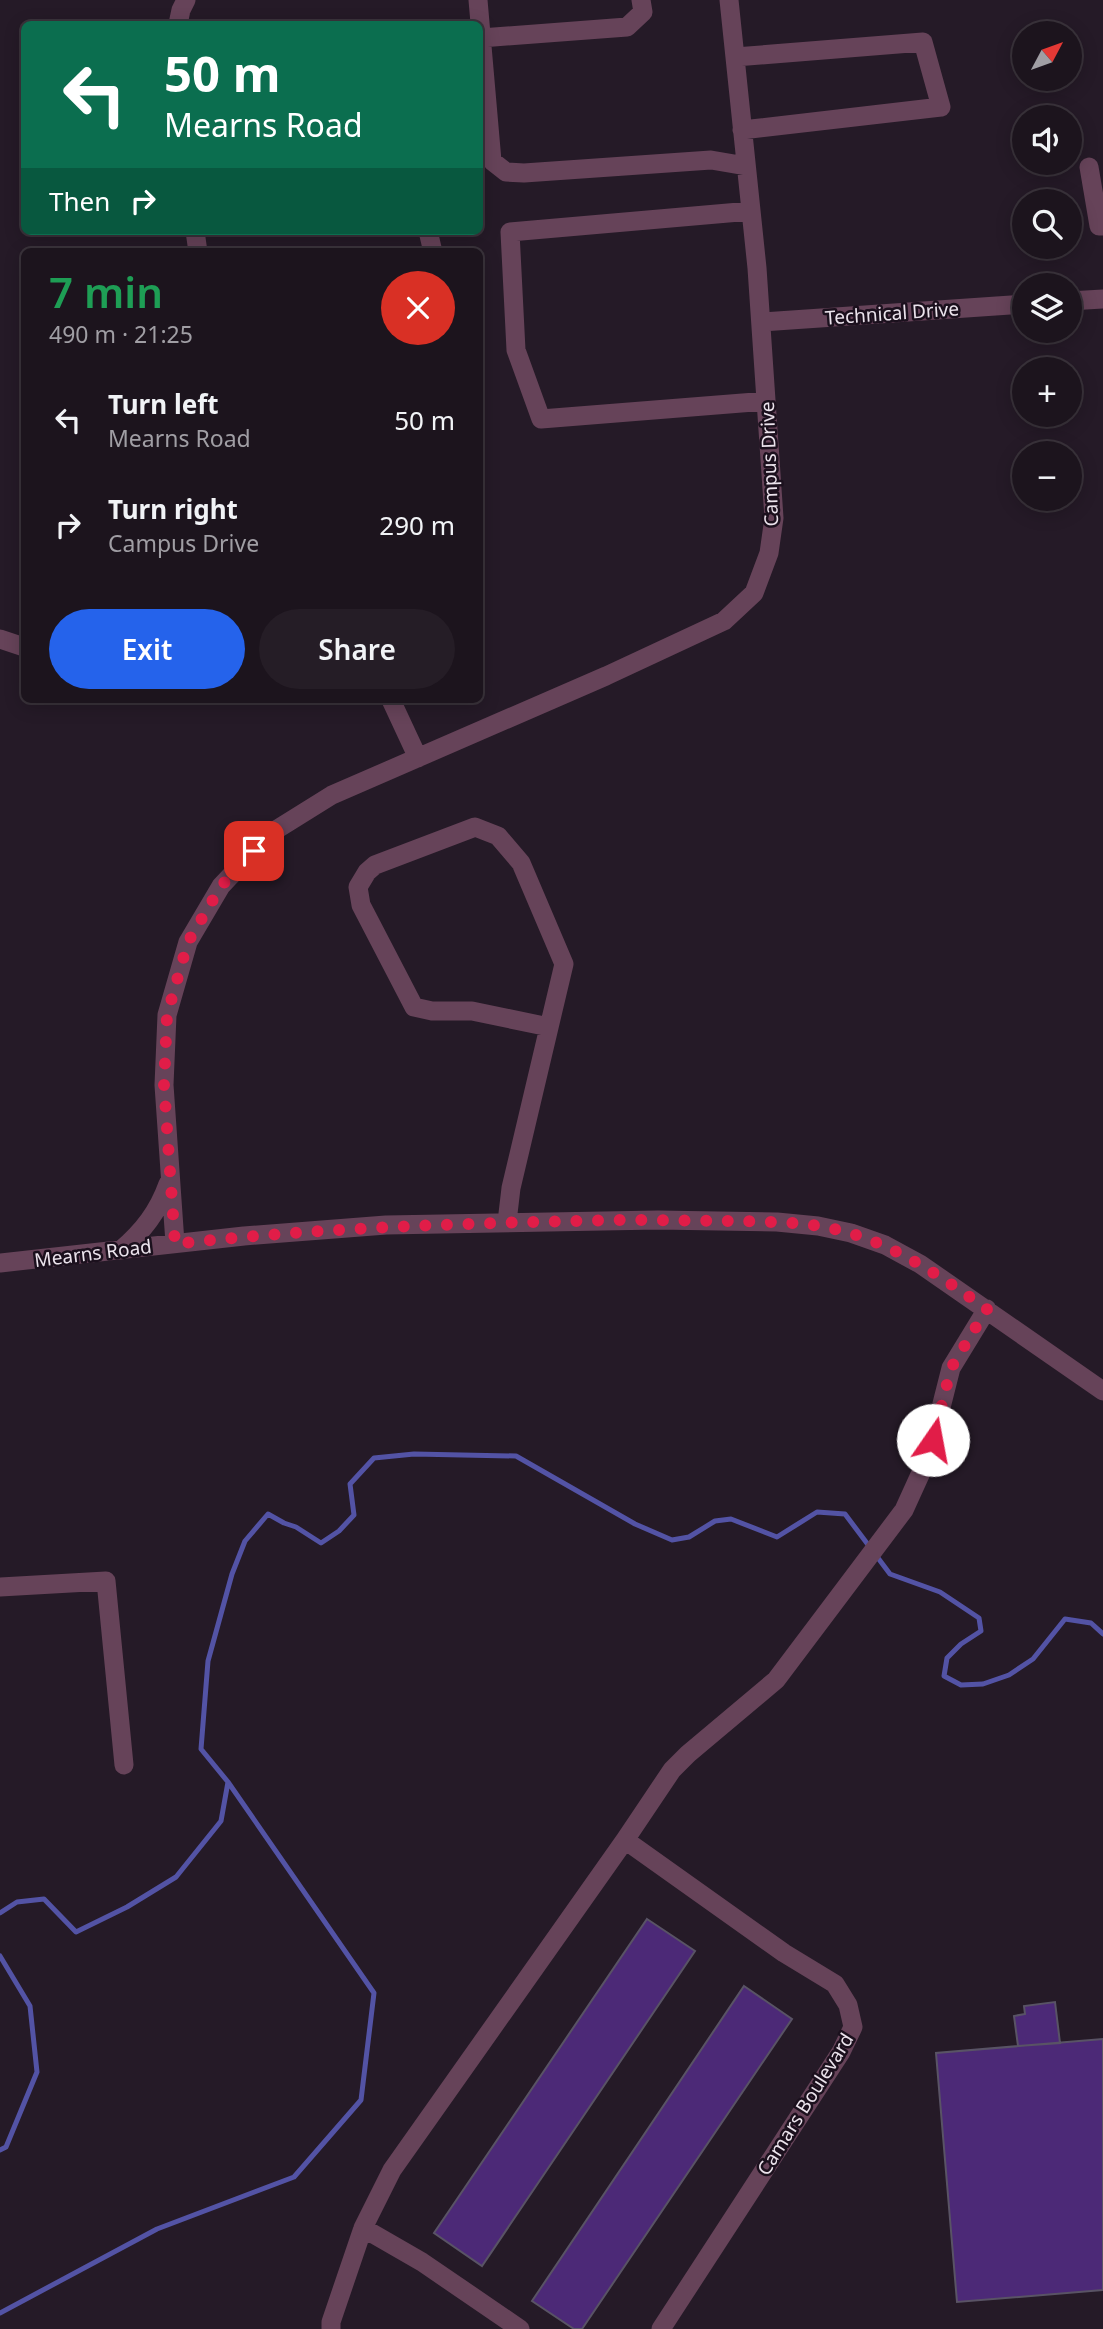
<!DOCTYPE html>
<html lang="en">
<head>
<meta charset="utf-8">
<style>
	body { margin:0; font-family:"Noto Sans",sans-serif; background:#251d26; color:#f1f3f6; height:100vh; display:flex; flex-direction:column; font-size:26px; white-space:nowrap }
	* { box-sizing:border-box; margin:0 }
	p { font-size:23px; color:#a09ea4 }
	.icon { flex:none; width:38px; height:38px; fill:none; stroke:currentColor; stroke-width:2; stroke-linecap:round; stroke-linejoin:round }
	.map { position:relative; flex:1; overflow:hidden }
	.sheet { position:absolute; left:21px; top:248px; width:462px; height:455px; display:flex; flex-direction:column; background:#1c141d; border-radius:10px; box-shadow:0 4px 18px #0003,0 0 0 2px #3a333b }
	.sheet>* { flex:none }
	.banner { position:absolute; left:21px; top:21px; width:462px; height:214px; border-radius:10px; box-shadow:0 4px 18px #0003,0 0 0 2px #3a333b; background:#0b6e4f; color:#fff; overflow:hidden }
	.needle { width:46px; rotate:49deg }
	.buttons { position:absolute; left:1012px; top:21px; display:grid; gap:14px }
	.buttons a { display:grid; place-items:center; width:70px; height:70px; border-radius:50%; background:#1c141d; box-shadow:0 4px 18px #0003,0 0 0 2px #3a333b; font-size:35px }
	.pin { position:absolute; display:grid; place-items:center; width:60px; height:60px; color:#fff; margin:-30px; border-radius:14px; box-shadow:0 4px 10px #0006 }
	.me { position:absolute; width:77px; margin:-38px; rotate:12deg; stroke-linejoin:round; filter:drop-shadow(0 0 5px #0008) }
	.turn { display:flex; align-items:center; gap:24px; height:147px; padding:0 28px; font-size:32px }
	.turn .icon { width:91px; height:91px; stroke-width:2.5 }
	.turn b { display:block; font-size:49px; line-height:60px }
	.then { display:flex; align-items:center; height:66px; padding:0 28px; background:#0003; gap:14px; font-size:26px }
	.round { display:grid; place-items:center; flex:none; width:74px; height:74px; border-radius:37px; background:#251d26 }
	.head { display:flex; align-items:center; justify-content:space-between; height:119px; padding:0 28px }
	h1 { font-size:42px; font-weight:600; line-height:52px; color:#1e9e55 }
	.button { display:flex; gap:14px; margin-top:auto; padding:14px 28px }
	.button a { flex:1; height:80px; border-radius:42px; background:#2563eb; color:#fff; font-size:28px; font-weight:600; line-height:80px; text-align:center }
	.button a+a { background:#251d26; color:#f1f3f6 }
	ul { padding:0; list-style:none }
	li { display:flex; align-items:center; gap:21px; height:105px; padding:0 28px }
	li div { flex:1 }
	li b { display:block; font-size:26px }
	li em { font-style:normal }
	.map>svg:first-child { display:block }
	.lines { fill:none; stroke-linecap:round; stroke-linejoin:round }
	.stream { stroke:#5353a5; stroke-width:5 }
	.building { fill:#4c2977; stroke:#595365; stroke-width:2 }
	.minor { stroke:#664359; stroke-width:19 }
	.route { stroke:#e11d48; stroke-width:12; stroke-dasharray:0 21.6 }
	.labels { text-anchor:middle; stroke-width:5; stroke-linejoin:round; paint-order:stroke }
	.street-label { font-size:19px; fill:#ebe3ec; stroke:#1b101d }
</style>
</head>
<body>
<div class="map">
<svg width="1103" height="2329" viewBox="0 0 1103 2329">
	<rect width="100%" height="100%" fill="#251a27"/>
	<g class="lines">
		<!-- stream -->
		<path class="stream" d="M0,1913l17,-11 27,-3 32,33 51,-25 49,-30 45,-56 7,-39
			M0,1956l30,50 7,66 -31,75 -6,3
			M0,2313l157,-84 137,-52 67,-77 13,-107 -146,-211 -27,-33 7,-88 24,-87 13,-33 23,-27 16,9 12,4 25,16 18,-12 15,-16 -4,-31 24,-26 40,-4 102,2 119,68 37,16 17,-3 26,-16 16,-2 46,18 40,-25 28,2 45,60 50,18 39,26 2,13 -20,13 -14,14 -3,18 17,9 22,-1 26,-9 24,-16 32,-40 26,4 12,11"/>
	</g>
	<!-- building -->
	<path class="building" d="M647,1919l48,32 -213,315 -48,-33z
		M744,1986l48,33 -210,310h-8l-42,-28z
		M1055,2002l5,41 -42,3 -4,-30 11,-2 -1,-8z
		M1103,2039v251l-146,12 -21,-249z"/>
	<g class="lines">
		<!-- minor -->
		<path class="minor" d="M478,0l14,161 14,11 18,1 187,-13 35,6
			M178,24l3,-14 5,-10
			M481,38l146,-11 16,-15 -2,-12
			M735,57l188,-15 18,65 -199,23
			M1089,167l10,59h4
			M751,211l-241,21 6,118 25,69 225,-18
			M195,231l3,21
			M428,231l5,21
			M1069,301l34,-2
			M761,322l263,-18
			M0,639l24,8
			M391,700l27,58
			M507,1222l4,-34 53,-224 -43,-101 -23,-27 -23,-9 -100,38 -8,7 -9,15 3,18 53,102 18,4h40l77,16
			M175,1243l-11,-158 3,-70 21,-73 33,-56 50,-53 61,-38 274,-119 118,-55 30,-28 15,-40 5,-35 -17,-250 -28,-268
			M121,1250c22,-19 37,-38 47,-66
			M0,1263l244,-27 142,-11 272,-5 119,2 41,4 33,7 34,12 35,19 183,127
			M0,1587l106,-6 18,184
			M625,1840l47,-70 16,-16 88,-74 128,-170 25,-55 22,-87 36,-59
			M331,2329v-7l32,-94
			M520,2329l-98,-67 -59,-34 29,-58 233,-330 159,113 51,31 13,21 5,22 -12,25 -180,277"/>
	</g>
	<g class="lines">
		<!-- route -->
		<path class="route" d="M254,851l-33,35 -33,56 -21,73 -3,70 11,159c149,-17 296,-21 446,-24 39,0 78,1 116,1 39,1 79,1 116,13 50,16 91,45 134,75l-36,59 -18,72"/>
	</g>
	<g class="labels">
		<!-- street labels -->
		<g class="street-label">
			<text transform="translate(892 313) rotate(-4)" y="7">Technical Drive</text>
			<text transform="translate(769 464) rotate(-92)" y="7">Campus Drive</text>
			<text transform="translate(93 1253) rotate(-7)" y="7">Mearns Road</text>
			<text transform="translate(805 2104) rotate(-58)" y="7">Camars Boulevard</text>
		</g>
	</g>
</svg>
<div class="buttons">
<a><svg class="needle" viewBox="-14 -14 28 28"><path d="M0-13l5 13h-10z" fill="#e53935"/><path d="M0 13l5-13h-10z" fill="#a09ea4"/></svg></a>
<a><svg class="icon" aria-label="sound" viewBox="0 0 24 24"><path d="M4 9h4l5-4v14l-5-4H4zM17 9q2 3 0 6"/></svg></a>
<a><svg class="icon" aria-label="search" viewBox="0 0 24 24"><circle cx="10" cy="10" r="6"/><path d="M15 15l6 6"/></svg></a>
<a><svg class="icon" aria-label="layers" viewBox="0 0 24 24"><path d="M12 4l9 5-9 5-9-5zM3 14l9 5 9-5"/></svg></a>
<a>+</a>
<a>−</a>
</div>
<div class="pin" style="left:254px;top:851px;background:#d93025"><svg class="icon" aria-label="arrive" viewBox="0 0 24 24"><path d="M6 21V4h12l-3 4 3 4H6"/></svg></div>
<svg class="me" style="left:933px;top:1440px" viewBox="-20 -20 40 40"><circle r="19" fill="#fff"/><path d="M0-13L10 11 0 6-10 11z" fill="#e11d48"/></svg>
<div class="banner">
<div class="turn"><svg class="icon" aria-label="left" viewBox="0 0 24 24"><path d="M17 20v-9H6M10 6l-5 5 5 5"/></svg><div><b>50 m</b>Mearns Road</div></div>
<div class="then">Then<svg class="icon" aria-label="right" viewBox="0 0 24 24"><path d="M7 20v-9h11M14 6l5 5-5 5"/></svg></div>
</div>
<section class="sheet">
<div class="head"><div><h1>7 min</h1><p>490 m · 21:25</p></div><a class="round" style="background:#d93025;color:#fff"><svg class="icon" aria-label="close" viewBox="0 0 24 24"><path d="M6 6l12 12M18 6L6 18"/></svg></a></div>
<ul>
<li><svg class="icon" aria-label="left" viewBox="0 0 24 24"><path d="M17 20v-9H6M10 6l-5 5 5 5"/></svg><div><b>Turn left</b><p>Mearns Road</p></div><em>50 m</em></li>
<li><svg class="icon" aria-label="right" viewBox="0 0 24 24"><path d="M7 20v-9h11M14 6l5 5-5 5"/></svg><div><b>Turn right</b><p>Campus Drive</p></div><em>290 m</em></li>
</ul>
<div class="button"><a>Exit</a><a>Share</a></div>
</section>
</div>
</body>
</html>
